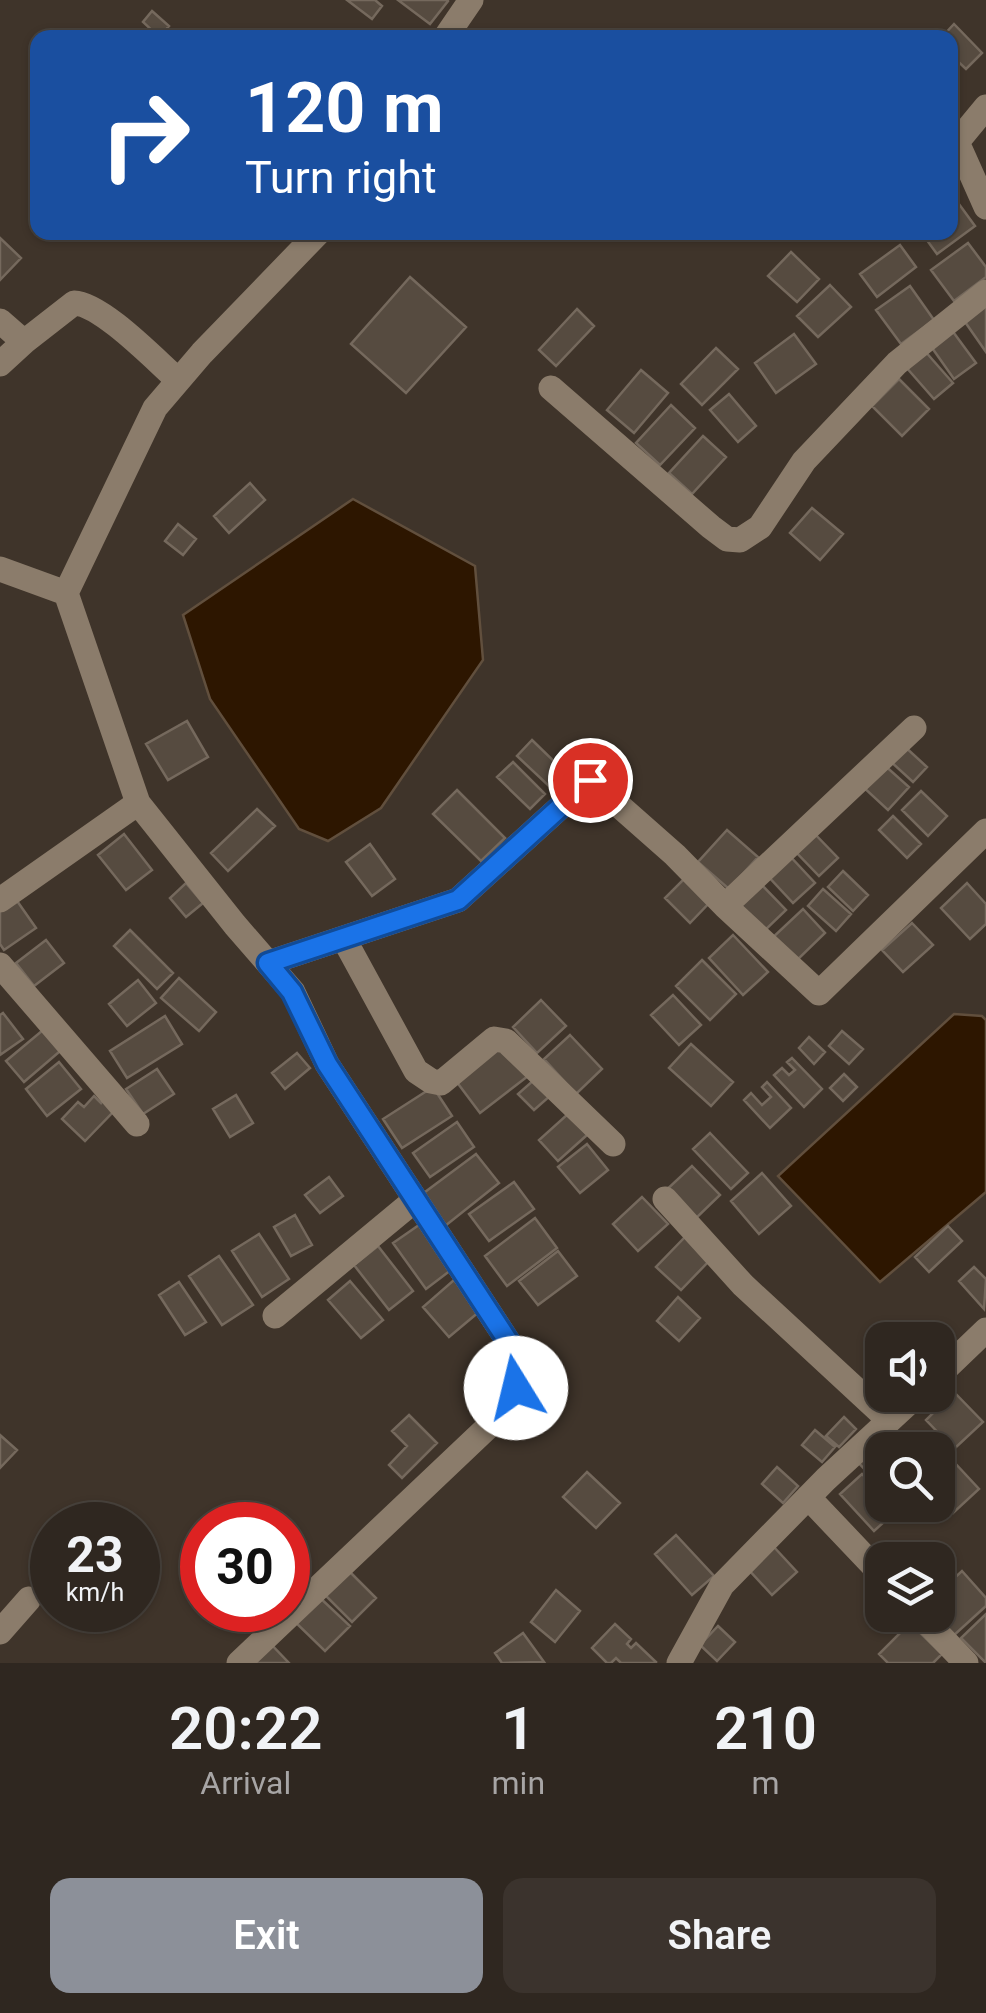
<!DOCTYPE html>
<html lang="en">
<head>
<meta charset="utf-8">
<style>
	body { margin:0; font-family:Roboto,sans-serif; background:#3b332d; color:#f1f3f6; height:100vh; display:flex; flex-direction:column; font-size:38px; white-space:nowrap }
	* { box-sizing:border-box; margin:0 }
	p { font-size:32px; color:#a7a5a5 }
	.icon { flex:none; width:55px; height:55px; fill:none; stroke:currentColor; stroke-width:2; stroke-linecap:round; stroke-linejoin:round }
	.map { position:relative; height:1663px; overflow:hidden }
	.panel { display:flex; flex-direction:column; background:#2f2720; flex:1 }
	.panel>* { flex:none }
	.hud { position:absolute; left:30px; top:30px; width:928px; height:210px; border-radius:20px; box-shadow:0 2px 8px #0004,0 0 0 2px #4a443e; background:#1a4fa0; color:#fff; overflow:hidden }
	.fabs { position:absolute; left:865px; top:1322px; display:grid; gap:20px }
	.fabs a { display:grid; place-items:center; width:90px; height:90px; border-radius:20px; background:#2f2720; box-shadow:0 2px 8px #0004,0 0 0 2px #4a443e; font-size:50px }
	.speed { position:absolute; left:30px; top:1502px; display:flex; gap:20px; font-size:50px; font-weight:700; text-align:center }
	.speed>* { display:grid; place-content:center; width:130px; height:130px; border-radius:50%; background:#2f2720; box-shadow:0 2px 8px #0004,0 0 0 2px #4a443e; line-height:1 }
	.speed small { font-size:25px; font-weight:400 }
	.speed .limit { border:15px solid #d22; background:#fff; color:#111 }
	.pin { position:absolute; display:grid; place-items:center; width:85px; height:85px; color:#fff; margin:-42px; border:5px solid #fff; border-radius:50%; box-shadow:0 2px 10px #0007 }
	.me { position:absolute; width:110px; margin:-55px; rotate:351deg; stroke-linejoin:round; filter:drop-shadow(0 0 8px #0008) }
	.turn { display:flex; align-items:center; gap:35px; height:210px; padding:0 50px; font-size:45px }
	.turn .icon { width:130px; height:130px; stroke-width:2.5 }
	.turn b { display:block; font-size:70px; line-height:85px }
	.eta { display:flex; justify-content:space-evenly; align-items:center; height:170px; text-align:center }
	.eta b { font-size:60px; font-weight:600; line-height:70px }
	.button { display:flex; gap:20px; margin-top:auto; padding:20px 50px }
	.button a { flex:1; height:115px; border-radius:20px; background:#8c9099; color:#fff; font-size:40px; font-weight:600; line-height:115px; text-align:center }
	.button a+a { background:#3b332d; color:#f1f3f6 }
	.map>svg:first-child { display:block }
	.water { fill:#2d1600; stroke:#614f3d; stroke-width:2.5 }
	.building { fill:#564b40; stroke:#75695d; stroke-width:2.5 }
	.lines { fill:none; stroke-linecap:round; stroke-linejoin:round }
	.minor { stroke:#8b7c6b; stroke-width:25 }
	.route-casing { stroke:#114b97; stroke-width:25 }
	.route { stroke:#1a73e8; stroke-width:18 }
</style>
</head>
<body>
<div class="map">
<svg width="986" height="1663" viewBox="0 0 986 1663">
	<rect width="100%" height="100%" fill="#3f342a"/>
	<!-- water -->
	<path class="water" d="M353,499l122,67 8,94 -102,148 -53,33 -29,-12 -89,-130 -27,-84z
		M954,1014l28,2 4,4v172l-106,90 -102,-106z"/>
	<!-- building -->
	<path class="building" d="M347,0h28l7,6 -10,13z
		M398,0h49l1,1 -18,23z
		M152,11l17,15 -10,11 -16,-15z
		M954,24l28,29 -16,16 -16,-15v-16h-9z
		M956,200l19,26 -38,28 -16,-22h29v-28z
		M0,238l21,20 -21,22z
		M968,243l18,24v10l-32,24 -23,-31z
		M900,245l16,22 -39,30 -17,-23z
		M791,252l28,27 -22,23 -29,-26z
		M410,277l56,50 -60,66 -55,-49z
		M830,285l21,22 -33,30 -21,-21z
		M910,286l24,34 -33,24 -25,-34z
		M986,303v49l-23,-33z
		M577,309l17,17 -38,40 -17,-16z
		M951,329l25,34 -22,16 -24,-34z
		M794,334l22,30 -40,29 -21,-30z
		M716,348l22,21 -36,36 -21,-21z
		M924,350l29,33 -19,16 -29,-33z
		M641,370l27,23 -34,40 -27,-23z
		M899,379l30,30 -27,27 -30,-30z
		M729,394l27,32 -18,16 -28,-32z
		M671,405l24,23 -35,37 -24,-22z
		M703,436l23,21 -34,37 -23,-21z
		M250,483l15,17 -36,33 -15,-17z
		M812,508l31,26 -23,26 -30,-27z
		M178,524l18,15 -13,16 -18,-14z
		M187,721l21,36 -40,23 -22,-36z
		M532,740l33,32 -15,15 -33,-31z
		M903,745l24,22 -14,15 -24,-22z
		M513,762l32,32 -15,15 -33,-32z
		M882,763l27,24 -21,23 -26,-24z
		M457,790l48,48 -24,23 -48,-47z
		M921,791l26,25 -19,20 -26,-26z
		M257,809l18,17 -47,45 -17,-18z
		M893,816l28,28 -14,14 -28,-28z
		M727,830l31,27 -29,32 -31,-27z
		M811,830l27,28 -19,18 -27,-28z
		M124,834l28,36 -26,20 -28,-35z
		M370,844l25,35 -23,17 -26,-34z
		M788,854l27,29 -22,20 -27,-29z
		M843,871l25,24 -15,16 -25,-24z
		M687,876l25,24 -22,23 -25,-25z
		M759,882l27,28 -24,23 -27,-28z
		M186,883l17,20 -17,14 -16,-19z
		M967,883l19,21v20l-16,15 -29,-31z
		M823,889l28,25 -15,17 -28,-25z
		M15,898l21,30 -32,22 -4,-6v-36z
		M803,909l22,24 -32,31 -23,-24z
		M912,923l21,22 -30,27 -21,-22z
		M130,930l43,43 -16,16 -43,-43z
		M733,935l35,37 -25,23 -34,-37z
		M46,940l18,23 -30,23 -18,-23z
		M702,960l34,34 -26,26 -34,-34z
		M179,978l37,34 -17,19 -38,-33z
		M138,980l18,23 -29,23 -18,-22z
		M673,995l28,30 -22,20 -28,-30z
		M541,1000l25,26 -29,27 -24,-26z
		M3,1013l20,26 -23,16v-40z
		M165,1016l17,28 -55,34 -17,-27z
		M49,1025l17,21 -42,36 -18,-21z
		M842,1031l21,18 -14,15 -20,-18z
		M570,1035l32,34 -26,25 -32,-35z
		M809,1037l16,15 -11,12 -15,-16z
		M503,1044l25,32 -48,37 -24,-32z
		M691,1044l42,38 -22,24 -42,-38z
		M297,1053l13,15 -25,21 -13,-16z
		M792,1058l30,31 -18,18 -30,-32 8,-7 7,7 6,-5 -8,-8z
		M59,1062l22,27 -34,27 -21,-27z
		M157,1069l17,25 -31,20 -17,-25z
		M844,1074l13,13 -14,14 -13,-13z
		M535,1079l15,17 -16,14 -16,-16z
		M767,1082l24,26 -21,20 -26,-28 7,-7 11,12 9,-8 -9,-10z
		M433,1087l19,29 -50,32 -19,-29z
		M236,1095l17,28 -23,14 -17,-28z
		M94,1096l7,7 2,-3 11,11 -29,30 -23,-22 16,-17 6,5z
		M569,1113l18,22 -29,26 -19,-21z
		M457,1122l17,25 -44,30 -17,-24z
		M710,1133l38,40 -17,16 -38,-40z
		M587,1144l21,26 -28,23 -22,-26z
		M476,1154l23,29 -54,43 -24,-31z
		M692,1166l28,29 -28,27 -29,-29z
		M762,1173l29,33 -32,28 -28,-33z
		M329,1177l14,19 -23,17 -15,-18z
		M514,1182l20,27 -45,32 -20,-27z
		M642,1197l26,27 -30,27 -25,-27z
		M295,1215l17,30 -21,11 -17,-29z
		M535,1218l22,30 -50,38 -22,-30z
		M419,1225l32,45 -25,19 -33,-46z
		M948,1226l14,15 -33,31 -14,-15z
		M259,1234l30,45 -27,18 -30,-46z
		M685,1237l25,23 -29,30 -25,-23z
		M378,1246l35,45 -24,19 -35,-45z
		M558,1251l19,25 -39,29 -19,-24z
		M219,1256l34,49 -31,20 -33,-49z
		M974,1267l12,12 -2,30 -25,-28z
		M454,1280l26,31 -31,26 -26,-30z
		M350,1281l33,39 -22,18 -33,-38z
		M179,1282l27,40 -21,13 -26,-40z
		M678,1297l22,21 -21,23 -22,-20z
		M954,1392l29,30 -29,27 -28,-29z
		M409,1415l28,28 -35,35 -13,-13 18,-19 -15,-15z
		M844,1417l12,12 -17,18 -13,-11z
		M815,1430l20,17 -13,15 -20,-17z
		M0,1435l17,15 -17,18z
		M882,1437l12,13h-12l-1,37 -25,-27z
		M954,1462l25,27 -26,24 -15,-17v-20z
		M777,1467l21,19 -15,17 -21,-19z
		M587,1472l33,31 -24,25 -33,-31z
		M862,1474l20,22v9h8l6,6 -22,20 -34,-37z
		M676,1535l38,41 -22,19 -37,-41z
		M773,1546l24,26 -25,23 -24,-26z
		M346,1568l30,30 -24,24 -30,-30z
		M962,1571l24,27v8l-34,31 -21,-22h7v-22z
		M556,1590l24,21 -25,31 -24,-20z
		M317,1595l33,31 -25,25 -32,-31z
		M986,1614v49l-25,-25z
		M910,1623l32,31 -9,9h-45l-9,-9z
		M615,1624l16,15 -4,5 4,4 5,-5 20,19 -1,1h-34l-5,-5 -5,5h-4l-15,-15z
		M718,1626l17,16 -18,19 -17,-16z
		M523,1633l21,29 -42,1 -7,-10z
		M268,1641l21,22h-44z"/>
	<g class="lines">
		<!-- minor -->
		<path class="minor" d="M445,38l26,-38
			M986,107l-29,35 29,65
			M0,321l24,21 -24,22
			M24,342l50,-39c28,1 82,58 104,77
			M551,388l160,139 16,12 13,1 20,-13 44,-66 93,-98 89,-71
			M0,569l66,24
			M0,900l138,-97
			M725,906l189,-178
			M344,939l72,132 15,10 10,2 53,-44 12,2 107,103
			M268,963l190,-63 132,-120 85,75 50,51 94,87 167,-162
			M0,965l137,159
			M665,1199l78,86 146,135
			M275,1316l140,-116
			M938,1376l48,-46
			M808,1497l74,78
			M920,1615l46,48
			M0,1632l29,-33
			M239,1663l251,-238 26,-37 5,-27 -194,-297 -34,-72 -58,-67 -97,-122 -72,-210 89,-185 47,-55 117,-121
			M679,1663l43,-78 104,-106 91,-84"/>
	</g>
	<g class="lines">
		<defs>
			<path id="route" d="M516,1388l5,-27 -194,-297 -35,-72 -24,-29 190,-63 132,-120"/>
		</defs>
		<!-- route casing -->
		<use href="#route" class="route-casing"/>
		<!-- route -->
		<use href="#route" class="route"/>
	</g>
</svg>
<div class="fabs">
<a><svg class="icon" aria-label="sound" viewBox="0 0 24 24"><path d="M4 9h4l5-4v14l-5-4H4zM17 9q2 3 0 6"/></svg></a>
<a><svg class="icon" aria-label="search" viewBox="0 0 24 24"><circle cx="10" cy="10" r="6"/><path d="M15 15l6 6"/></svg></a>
<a><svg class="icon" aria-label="layers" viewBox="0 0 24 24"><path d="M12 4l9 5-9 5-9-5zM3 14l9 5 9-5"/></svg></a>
</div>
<div class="speed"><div>23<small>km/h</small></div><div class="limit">30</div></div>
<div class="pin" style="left:590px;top:780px;background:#d93025"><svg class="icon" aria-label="arrive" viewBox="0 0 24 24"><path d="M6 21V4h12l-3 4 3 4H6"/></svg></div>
<svg class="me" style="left:516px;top:1388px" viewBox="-20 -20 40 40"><circle r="19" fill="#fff"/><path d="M0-13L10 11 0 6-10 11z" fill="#1a73e8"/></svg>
<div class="hud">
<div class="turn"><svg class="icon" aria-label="right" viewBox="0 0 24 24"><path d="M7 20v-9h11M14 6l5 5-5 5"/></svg><div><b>120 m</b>Turn right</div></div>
</div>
</div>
<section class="panel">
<div class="eta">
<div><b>20:22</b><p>Arrival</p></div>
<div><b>1</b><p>min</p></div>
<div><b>210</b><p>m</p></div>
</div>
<div class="button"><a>Exit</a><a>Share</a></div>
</section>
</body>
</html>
